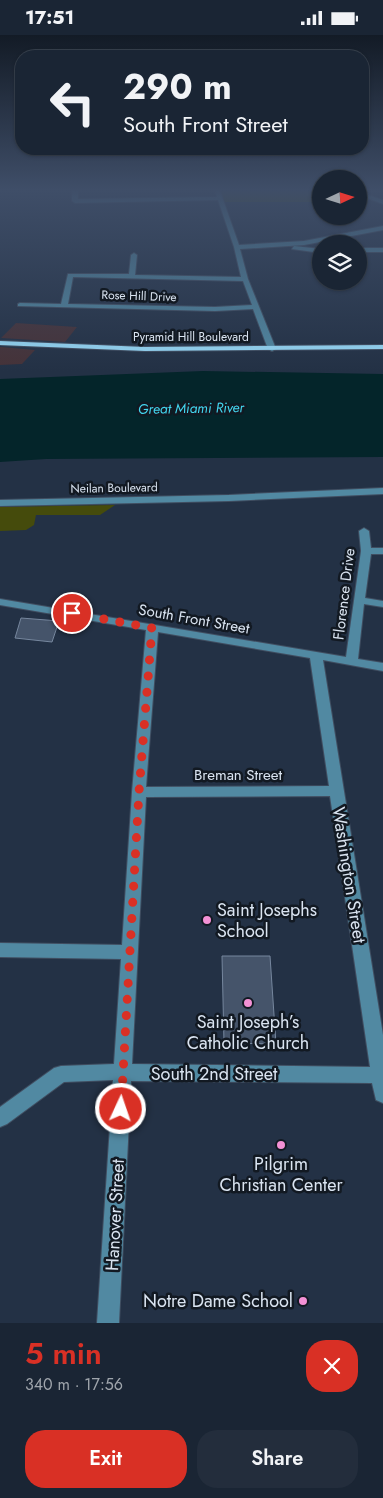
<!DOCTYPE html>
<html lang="en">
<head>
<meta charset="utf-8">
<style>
	body { margin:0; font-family:Jost,sans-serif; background:#232d3c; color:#f1f3f6; height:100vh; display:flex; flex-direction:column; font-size:19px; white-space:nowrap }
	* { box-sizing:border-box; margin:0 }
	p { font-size:16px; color:#9fa5ac }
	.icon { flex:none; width:28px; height:28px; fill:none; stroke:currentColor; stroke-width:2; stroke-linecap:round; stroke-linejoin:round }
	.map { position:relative; height:1288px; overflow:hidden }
	.drawer { display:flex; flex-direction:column; background:#1a2534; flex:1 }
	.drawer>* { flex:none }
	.top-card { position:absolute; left:15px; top:15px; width:354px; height:105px; border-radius:20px; box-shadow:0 1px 4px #0004,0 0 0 1px #38424f; background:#1a2534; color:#f1f3f6; overflow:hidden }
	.needle { width:32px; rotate:86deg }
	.buttons { position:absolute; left:312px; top:135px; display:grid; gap:10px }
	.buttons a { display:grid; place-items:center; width:55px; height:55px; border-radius:50%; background:#1a2534; box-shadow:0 1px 4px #0004,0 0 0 1px #38424f; font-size:25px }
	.pin { position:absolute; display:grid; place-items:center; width:42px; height:42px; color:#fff; margin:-21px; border:2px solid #fff; border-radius:50%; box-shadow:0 1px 5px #0007 }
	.me { position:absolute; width:55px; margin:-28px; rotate:3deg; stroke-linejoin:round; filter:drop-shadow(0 0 4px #0008) }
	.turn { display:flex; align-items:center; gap:18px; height:105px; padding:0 25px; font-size:22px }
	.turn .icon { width:65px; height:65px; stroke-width:2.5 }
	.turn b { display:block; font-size:35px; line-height:42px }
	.round { display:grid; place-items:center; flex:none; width:52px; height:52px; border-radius:20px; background:#232d3c }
	.head { display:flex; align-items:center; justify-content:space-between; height:85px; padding:0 25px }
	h1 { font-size:30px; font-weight:600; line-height:38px; color:#d93025 }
	.primary-button { display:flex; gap:10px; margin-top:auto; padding:10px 25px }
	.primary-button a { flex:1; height:58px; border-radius:20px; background:#d93025; color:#fff; font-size:20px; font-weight:600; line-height:58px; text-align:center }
	.primary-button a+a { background:#232d3c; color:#f1f3f6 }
	.status { display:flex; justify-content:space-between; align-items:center; height:35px; padding:0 25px; background:#1a2534; direction:ltr }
	.status svg { height:14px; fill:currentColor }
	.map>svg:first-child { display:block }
	.commercial { fill:#453238 }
	.green { fill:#454b0c }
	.water { fill:#04252a }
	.building { fill:#45546a; stroke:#76879e }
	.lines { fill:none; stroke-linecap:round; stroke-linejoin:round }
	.minor-casing { stroke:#404e61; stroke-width:2 }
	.major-casing { stroke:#404e61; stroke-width:2 }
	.minor { fill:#5189a2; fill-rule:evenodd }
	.major { fill:#99dcfa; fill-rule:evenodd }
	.route { stroke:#d93025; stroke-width:9; stroke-dasharray:0 16.2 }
	.poi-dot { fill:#f391d5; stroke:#121922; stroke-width:2 }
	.labels { text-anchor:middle; stroke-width:5; stroke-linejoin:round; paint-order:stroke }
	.far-street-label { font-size:12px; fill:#dae4f1; stroke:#121922 }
	.far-water-label { font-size:14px; font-style:italic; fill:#43d7f0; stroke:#121922 }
	.street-label { font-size:15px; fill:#dae4f1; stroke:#121922 }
	.near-street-label { font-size:18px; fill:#dae4f1; stroke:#121922 }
	.near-poi-label { font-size:18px; fill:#dae4f1; stroke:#121922 }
</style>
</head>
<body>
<div class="status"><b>17:51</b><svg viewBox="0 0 49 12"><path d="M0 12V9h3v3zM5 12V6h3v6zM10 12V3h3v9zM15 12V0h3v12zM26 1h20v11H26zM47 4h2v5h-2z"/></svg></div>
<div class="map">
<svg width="383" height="1288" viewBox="0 0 383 1288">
	<rect width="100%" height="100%" fill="#233145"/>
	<!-- commercial -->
	<path class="commercial" d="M16,288l61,4 -12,15 -64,-4z
		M0,312h2l33,3 -13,14 -22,1z"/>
	<!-- green -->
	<path class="green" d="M218,156h103v11h-99z
		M115,470l-15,10h-64l-2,10 -8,5 -26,1v-24z"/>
	<!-- water -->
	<path class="water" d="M203,336l180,3v83l-337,2 -46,3v-83z"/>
	<!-- building -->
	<path class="building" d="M21,583l38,3 -7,21 -37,-4z
		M222,921h48l6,88 -52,-1z"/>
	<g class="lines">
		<defs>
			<path id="minor" d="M72,156h6v8l139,-2 -2,-6h5l19,54 65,-4 79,-15v4l-79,15 -64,4 8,30 28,70 -4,2 -4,-2 -15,-40 -38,2 -197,-5v-2l2,-1 41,1 7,-30h61l2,-19 3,-2 3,2 -2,20 106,2 -7,-30 -16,-47 -143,3 -3,-2zM73,242l170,4 9,24 -37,2 -147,-3z
				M360,156h5l3,4 15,5v4l-19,-7z
				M294,211l27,3v4l-29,-4z
				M359,213h24v4h-24z
				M383,453v6l-154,7 -229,5v-6l229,-5z
				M364,493l5,3 2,17h12v6h-12l-6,44 18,3v6l-19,-3 -6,55 25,4v8l-60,-11 60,375v68l-7,-3 -4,-17 -241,-2 -12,242h-22l16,-243 -49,2 -57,42 -7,3v-20l54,-39 7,-2 53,-2 7,-105 -121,-2v-14l122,2 10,-153 14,-162 -146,-25v-6l346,58 15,-106 -2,-20zM158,597l152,26 19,128 -183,1zM330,761l40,271 -238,-3 14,-267z"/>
			<path id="major" d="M0,306l145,6 238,-2v4l-238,2 -145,-6z"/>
		</defs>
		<!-- minor casing -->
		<use href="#minor" class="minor-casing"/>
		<!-- major casing -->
		<use href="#major" class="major-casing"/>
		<!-- minor -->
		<use href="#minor" class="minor"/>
		<!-- major -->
		<use href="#major" class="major"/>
	</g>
	<!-- sky -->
	<linearGradient id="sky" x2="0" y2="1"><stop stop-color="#131b26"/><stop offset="0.46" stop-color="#3f4e68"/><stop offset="1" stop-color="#3f4e68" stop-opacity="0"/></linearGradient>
	<rect width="383" height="336" fill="url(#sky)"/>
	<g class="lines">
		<!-- route -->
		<path class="route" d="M72,578l80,15 -13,164 -18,317"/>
	</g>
	<!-- markers -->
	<g class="poi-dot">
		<circle cx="207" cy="885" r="5"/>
		<circle cx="248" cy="968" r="5"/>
		<circle cx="281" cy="1110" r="5"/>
		<circle cx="303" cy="1266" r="5"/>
	</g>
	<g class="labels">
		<!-- far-street labels -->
		<g class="far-street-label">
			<text transform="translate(139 261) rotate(2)" y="4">Rose Hill Drive</text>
			<text x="191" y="306">Pyramid Hill Boulevard</text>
			<text transform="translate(114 453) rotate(-1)" y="4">Neilan Boulevard</text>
		</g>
		<!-- far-water labels -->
		<g class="far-water-label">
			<text transform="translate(191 373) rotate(-1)" y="5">Great Miami River</text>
		</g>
		<!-- street labels -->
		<g class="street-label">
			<text transform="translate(344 559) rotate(-83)" y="5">Florence Drive</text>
			<text transform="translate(194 584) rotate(10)" y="5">South Front Street</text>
			<text x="238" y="745">Breman Street</text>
		</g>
		<!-- near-street labels -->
		<g class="near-street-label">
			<text transform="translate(349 840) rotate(81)" y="6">Washington Street</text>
			<text x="214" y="1045">South 2nd Street</text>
			<text transform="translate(115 1180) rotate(-87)" y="6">Hanover Street</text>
		</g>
		<!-- near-poi labels -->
		<g class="near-poi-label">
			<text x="217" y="881" text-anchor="start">Saint Josephs<tspan x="217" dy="21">School</tspan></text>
			<text x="248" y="993">Saint Joseph’s<tspan x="248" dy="21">Catholic Church</tspan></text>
			<text x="281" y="1135">Pilgrim<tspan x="281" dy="21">Christian Center</tspan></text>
			<text x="293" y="1272" text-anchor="end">Notre Dame School</text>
		</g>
	</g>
</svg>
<div class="buttons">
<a><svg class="needle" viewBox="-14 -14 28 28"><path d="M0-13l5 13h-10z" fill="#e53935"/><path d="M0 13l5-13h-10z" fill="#9fa5ac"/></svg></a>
<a><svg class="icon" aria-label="layers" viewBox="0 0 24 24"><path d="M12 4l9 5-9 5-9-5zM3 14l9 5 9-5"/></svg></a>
</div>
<div class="pin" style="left:72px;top:578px;background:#d93025"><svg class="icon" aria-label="arrive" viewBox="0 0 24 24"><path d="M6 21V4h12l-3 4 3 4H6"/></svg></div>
<svg class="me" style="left:121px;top:1074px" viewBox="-20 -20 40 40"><circle r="17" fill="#d93025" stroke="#fff" stroke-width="3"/><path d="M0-11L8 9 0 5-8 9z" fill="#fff"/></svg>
<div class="top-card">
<div class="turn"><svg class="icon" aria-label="left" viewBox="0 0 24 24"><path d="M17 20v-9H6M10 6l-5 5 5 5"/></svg><div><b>290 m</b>South Front Street</div></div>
</div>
</div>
<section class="drawer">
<div class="head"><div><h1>5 min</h1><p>340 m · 17:56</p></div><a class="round" style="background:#d93025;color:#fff"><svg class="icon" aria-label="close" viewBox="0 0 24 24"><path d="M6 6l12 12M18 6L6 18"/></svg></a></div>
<div class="primary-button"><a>Exit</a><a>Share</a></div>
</section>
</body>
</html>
